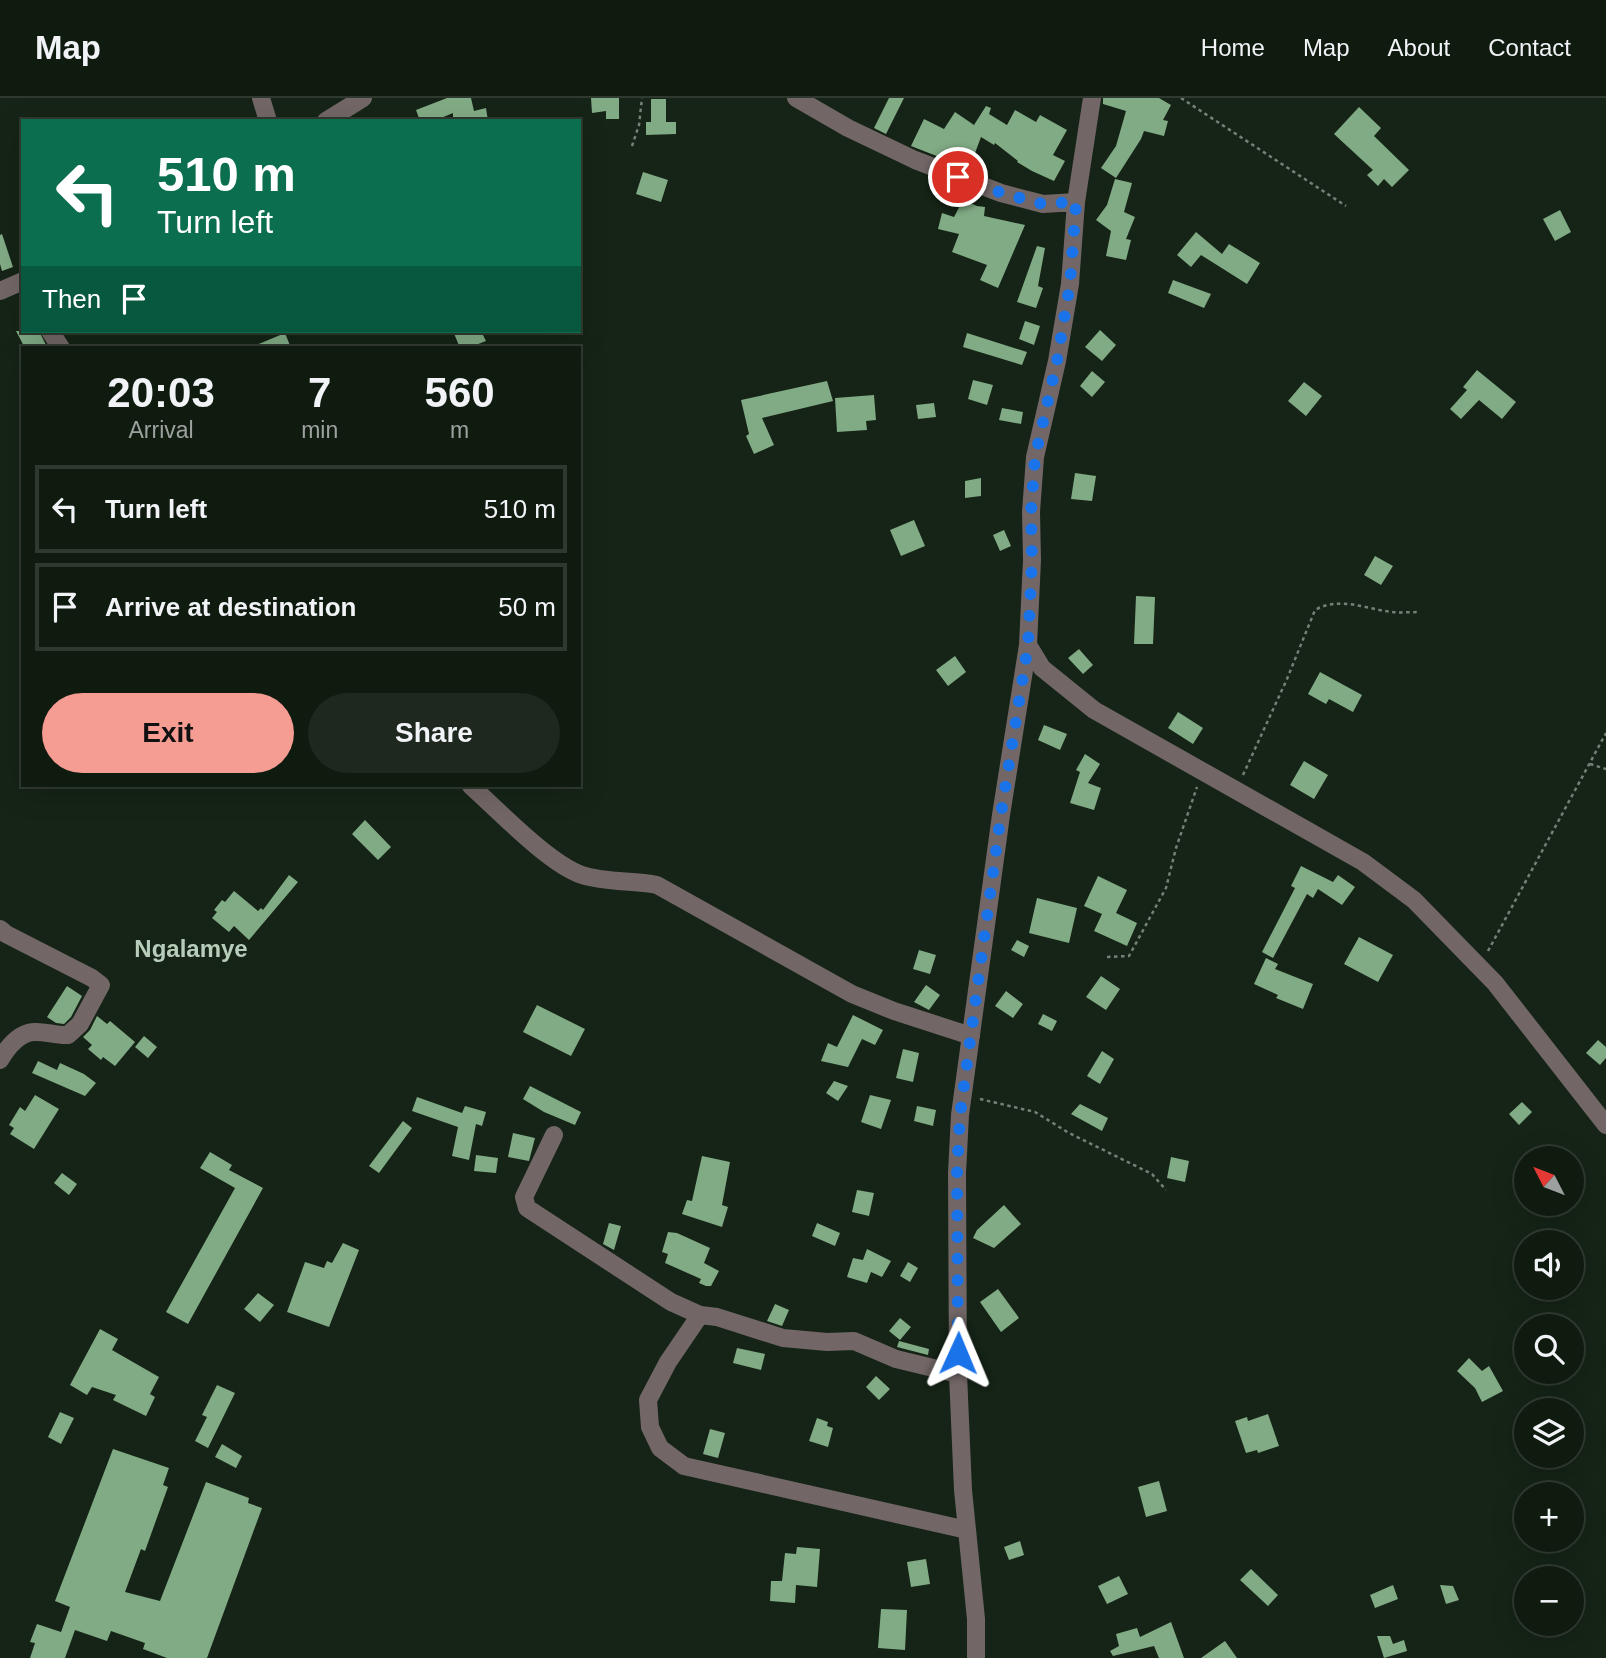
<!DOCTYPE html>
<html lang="en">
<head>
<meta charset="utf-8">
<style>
	body { margin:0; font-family:Arial,sans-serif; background:#1e281e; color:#f1f3f6; height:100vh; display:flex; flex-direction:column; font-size:26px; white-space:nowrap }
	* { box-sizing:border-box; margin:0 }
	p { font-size:23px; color:#9ca19f }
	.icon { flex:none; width:38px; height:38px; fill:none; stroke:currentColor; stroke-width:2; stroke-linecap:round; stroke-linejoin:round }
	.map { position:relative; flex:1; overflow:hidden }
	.sheet { position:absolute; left:21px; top:248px; width:560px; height:441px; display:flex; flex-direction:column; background:#101b10; border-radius:0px; box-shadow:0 7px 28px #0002,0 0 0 2px #303930 }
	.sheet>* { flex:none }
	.top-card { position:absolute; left:21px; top:21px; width:560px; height:214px; border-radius:0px; box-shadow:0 7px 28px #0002,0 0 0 2px #303930; background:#0b6e4f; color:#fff; overflow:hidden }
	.needle { width:46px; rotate:312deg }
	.fabs { position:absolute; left:1514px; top:1048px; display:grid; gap:14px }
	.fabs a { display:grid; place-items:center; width:70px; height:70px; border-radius:50%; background:#101b10; box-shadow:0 7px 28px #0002,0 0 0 2px #303930; font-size:35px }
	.pin { position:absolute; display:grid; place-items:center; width:60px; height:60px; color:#fff; margin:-30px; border:4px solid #fff; border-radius:50%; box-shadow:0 2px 7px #0007 }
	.me { position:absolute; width:77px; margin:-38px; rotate:1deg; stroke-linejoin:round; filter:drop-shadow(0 0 5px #0008) }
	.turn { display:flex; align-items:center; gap:24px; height:147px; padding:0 21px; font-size:32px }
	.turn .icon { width:91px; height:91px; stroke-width:2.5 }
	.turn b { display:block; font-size:49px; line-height:60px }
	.then { display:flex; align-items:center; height:66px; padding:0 21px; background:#0003; gap:14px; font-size:26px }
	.eta { display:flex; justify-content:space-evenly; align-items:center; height:119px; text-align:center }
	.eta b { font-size:42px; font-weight:600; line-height:49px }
	.action { display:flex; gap:14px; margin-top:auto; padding:14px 21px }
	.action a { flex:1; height:80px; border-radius:42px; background:#f59c93; color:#111; font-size:28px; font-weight:600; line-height:80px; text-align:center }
	.action a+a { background:#1e281e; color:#f1f3f6 }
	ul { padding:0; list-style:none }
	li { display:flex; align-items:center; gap:21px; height:88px; margin:0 14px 10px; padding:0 7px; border:4px solid #303930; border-radius:0px }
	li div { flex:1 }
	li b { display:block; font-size:26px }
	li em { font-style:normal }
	header { display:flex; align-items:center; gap:42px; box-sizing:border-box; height:98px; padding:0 35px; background:#101b10; border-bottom:2px solid #303930 }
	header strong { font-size:33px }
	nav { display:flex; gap:38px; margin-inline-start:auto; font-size:24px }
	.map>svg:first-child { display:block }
	.building { fill:#81ab85 }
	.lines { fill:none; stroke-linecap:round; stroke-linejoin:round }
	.path { stroke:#758176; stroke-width:2.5; stroke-dasharray:3.5 3.5; stroke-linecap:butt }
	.minor { stroke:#726766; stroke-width:18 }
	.route { stroke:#1a73e8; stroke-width:12; stroke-dasharray:0 21.6 }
	.labels { text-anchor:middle; stroke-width:7; stroke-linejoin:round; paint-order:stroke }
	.quarter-label { font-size:24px; font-weight:bold; fill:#b8ccba; stroke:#152416 }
</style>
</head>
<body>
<header>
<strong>Map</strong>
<nav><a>Home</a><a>Map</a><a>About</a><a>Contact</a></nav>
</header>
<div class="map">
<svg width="1606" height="1560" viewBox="0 0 1606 1560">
	<rect width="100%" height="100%" fill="#152416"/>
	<!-- building -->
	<path class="building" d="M447,0h24l3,13 12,-3 2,13h-35v-8l-19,8h-14l-4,-11z
		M591,0h28v21h-13v-8l-14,2z
		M889,0h15l-18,36 -12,-6z
		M1103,0h56l12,7 -8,15 5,1 -4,15 -20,-5 -3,8 -25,39 -15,-10 15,-22 10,-35 -23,-7z
		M651,1h15v23h10v12l-30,1v-13h5z
		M986,8l5,2 -2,6 18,11 8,-15 21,12 4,-7 27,15 -14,25 12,6 -11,20 -22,-10 -15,-9 1,-1 -23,-18 -1,2 -13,-8 -9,24 -17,-6 -3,7 -41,-16 13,-27 20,10 11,-17 19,13z
		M1359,9l22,21 -7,8 35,34 -17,17 -8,-8 -6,7 -11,-11 6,-5 -39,-36z
		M643,74l25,8 -7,22 -25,-8z
		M1115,81l17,4 -8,29 11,5 -9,22 5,1 -5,20 -20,-4 5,-25 -15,-11 11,-15z
		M963,102l14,6 8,1 -1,9 41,9 -27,63 -18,-8 7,-15 -35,-13 7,-18 -21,-5 4,-16 12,4z
		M1560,112l11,22 -16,9 -12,-22z
		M1196,134l26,22 7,-10 31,19 -13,21 -46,-29 -10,12 -14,-12z
		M2,136l11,33 -11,4 -2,-7v-29z
		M1037,148l8,2 -7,38 5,2 -7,20 -19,-6z
		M1173,182l38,14 -7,14 -36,-15z
		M1025,223l15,5 -6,19 -15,-6z
		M1100,232l16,15 -14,16 -17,-14z
		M16,233h23l8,16 -22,1z
		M453,233h28l5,10 -18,7h-8z
		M285,235l6,15h-42z
		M967,235l60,19 -5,13 -59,-18z
		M1477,272l39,32 -14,17 -23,-19 -18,19 -11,-10 17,-19 -4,-3z
		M1092,273l13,11 -13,15 -12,-11z
		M973,282l20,5 -6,20 -19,-6z
		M827,283l6,20 -71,17 12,27 -20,9 -8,-18 3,-2 -8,-34z
		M1304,284l18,14 -16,20 -18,-15z
		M874,297l2,25 -10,1 1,9 -30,2 -2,-34z
		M934,305l2,14 -18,2 -2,-14z
		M1002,310l21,4 -2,12 -22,-4z
		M1075,375l21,3 -4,25 -21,-2z
		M981,380v18l-16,2v-17z
		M914,422l11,26 -24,10 -11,-26z
		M1004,432l7,16 -11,5 -7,-16z
		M1375,458l18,10 -12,19 -17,-10z
		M1136,498l19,1 -2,47h-19z
		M1079,551l14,16 -10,9 -15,-16z
		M955,558l11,16 -18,14 -12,-16z
		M1320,574l42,23 -9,17 -24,-13 -3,5 -18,-10z
		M1178,614l25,16 -10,16 -25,-16z
		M1044,627l23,9 -7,16 -22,-10z
		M1085,656l15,10 -12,19 13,5 -7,22 -24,-7 10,-31 -4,-2z
		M1304,663l24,14 -14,24 -24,-14z
		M365,722l26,27 -13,13 -26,-26z
		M1301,768l32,16 5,-7 17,12 -13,18 -24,-16 -5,9 -6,-4 -34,64 -11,-6 33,-64 -4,-2z
		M289,777l9,7 -49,58 -15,-14 -5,6 -17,-14 5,-6 -3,-2 8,-10 3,2 9,-11 24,20 3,-3 2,2z
		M1098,778l29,14 -11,23 21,10 -10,23 -33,-15 8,-17 -18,-8z
		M1037,800l40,10 -8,35 -40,-10z
		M1359,839l34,18 -15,27 -34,-18z
		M1017,842l12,6 -5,11 -13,-7z
		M919,852l17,5 -6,19 -17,-5z
		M1266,860l12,6 -3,5 38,15 -10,25 -27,-11 2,-3 -24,-11z
		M1101,878l19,13 -14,21 -20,-13z
		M926,887l14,10 -11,15 -15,-8z
		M67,888l15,10 -11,21 -7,7 -8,-1 -9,-6z
		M1006,893l17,13 -10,14 -18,-12z
		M537,907l48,24 -14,27 -48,-24z
		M1043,916l14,7 -5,10 -14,-7z
		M853,917l30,15 -8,15 -13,-6 -14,28 -27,-6 7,-18 9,4z
		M97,918l10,8 3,-3 25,21 -20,24 -12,-9 -2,3 -13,-11 4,-4 -9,-8 7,-7z
		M144,938l13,11 -9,11 -13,-11z
		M1598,942l8,7v11l-6,7 -14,-12z
		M903,951l16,4 -6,29 -17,-4z
		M1102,953l12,8 -14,25 -13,-8z
		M38,963l19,9 3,-7 24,11 12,9 -11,13 -53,-23z
		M834,983l14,5 -10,15 -12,-8z
		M530,988l51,26 -6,13 -31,-13 -21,-13z
		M35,997l24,14 -25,40 -24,-15 4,-6 -5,-3 11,-18 5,4z
		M870,997l21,5 -10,29 -20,-7z
		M417,999l45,16 3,-7 21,6 -4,14 -6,-2 -7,36 -17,-4 6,-29 -46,-16z
		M1522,1004l10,10 -13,13 -10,-11z
		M1080,1006l28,14 -6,13 -31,-17z
		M917,1008l19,4 -3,16 -19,-5z
		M403,1023l9,7 -33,45 -10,-7z
		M513,1035l22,5 -6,23 -21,-4z
		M210,1054l22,13 -3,5 34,18 -75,136 -22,-12 69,-124 -35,-20z
		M476,1057l22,3 -2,15 -22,-2z
		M702,1058l28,6 -8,43 6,2 -6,20 -40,-13 5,-14 5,1z
		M1171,1059l18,4 -4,21 -18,-4z
		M62,1075l15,11 -8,11 -15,-12z
		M857,1092l17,3 -5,23 -17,-4z
		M1004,1107l17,19 -27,24 -21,-10 4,-8z
		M609,1125l12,3 -7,24 -11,-6z
		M817,1125l23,10 -5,13 -23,-10z
		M668,1134l9,1 33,15 -6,15 15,8 -8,15h-5l-7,-3 2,-4 -36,-16 3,-9 -6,-2z
		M343,1145l16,7 -30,77 -42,-15 18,-50 19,6 3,-7 5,2z
		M867,1151l24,12 -9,16 -11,-5 -4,11 -20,-6 6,-19 10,2z
		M908,1164l10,6 -8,14 -10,-6z
		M998,1191l21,29 -18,14 -21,-30z
		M258,1195l16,12 -14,17 -16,-13z
		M775,1206l14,6 -7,16 -15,-5z
		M900,1220l11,9 -11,13 -11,-9z
		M100,1231l18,10 -6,11 47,27 -9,17 5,3 -9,19 -33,-16 3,-5 -24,-8 -5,8 -17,-10z
		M899,1243l30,8 -1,6 -31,-8z
		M737,1250l28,6 -4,16 -28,-7z
		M1469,1260l13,13 7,-5 14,25 -21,11 -7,-14 -18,-17z
		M876,1278l14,13 -11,11 -13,-13z
		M217,1287l18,8 -27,55 -13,-7 12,-24 -5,-2z
		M60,1314l14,6 -13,26 -13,-7z
		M1268,1316l11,32 -21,7 -1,-3 -11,3 -11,-32 12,-4 1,4z
		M817,1320l11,4 -1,4 6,2 -5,19 -19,-6z
		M710,1331l15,4 -7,25 -15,-4z
		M222,1346l20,12 -6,12 -21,-11z
		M113,1351l56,19 -6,17 5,2 -23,64 -4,-2 -16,43 35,9 46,-119 43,16 -1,5 14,5 -55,150h-40l-24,-9 2,-6 -34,-12 -4,10 -32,-11 -10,28h-35l5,-15 -5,-1 7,-18 24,8 9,-25 -15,-6z
		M1159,1383l8,30 -21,6 -8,-30z
		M1020,1443l4,14 -15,5 -5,-13z
		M797,1449l23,2 -3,38 -21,-2 -1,18 -25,-2 1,-20h11l3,-28 11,1z
		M926,1461l4,25 -19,3 -4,-25z
		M1251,1471l27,26 -10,11 -28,-26z
		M1119,1478l9,18 -21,10 -9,-18z
		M1393,1487l5,14 -23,9 -5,-13z
		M1440,1487l13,1 6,14 -13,4z
		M881,1511l26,1 -2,40 -27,-2z
		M1171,1524l13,36h-25l-5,-12 -41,10 -3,-5 9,-5 -3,-12 21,-6 3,9z
		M1377,1538h13l3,8 11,-4 3,11 -23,7z
		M1225,1543l12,17h-36z"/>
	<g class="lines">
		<!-- path -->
		<path class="path" d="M1181,0l165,108
			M632,48l7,-21 3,-27
			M1590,666l16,5
			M1243,677l44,-96 28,-69c24,-14 51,-1 77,2 9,1 19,0 28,0
			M1488,853l118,-218
			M1107,859l22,-1 37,-68 10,-40 21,-61
			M980,1001l55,13 34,21 83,41 14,16"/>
		<!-- minor -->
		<path class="minor" d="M261,0l7,23
			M796,0l52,30 67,32 86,33 42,11 33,-2
			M326,23l37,-23
			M0,193l23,-10
			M50,233l11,17
			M1028,547l14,23 52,42 269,152 51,38 81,83 111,142
			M471,688c27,24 78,78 111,89 25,8 50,5 75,10l195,109 42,17 77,25
			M0,831l6,5 86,44 9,7 -21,39 -12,11c-11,1 -24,-4 -34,-3 -15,1 -27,16 -34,28
			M554,1037l-30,62 3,11 144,94 29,13
			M958,1276l-62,-15 -42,-18 -27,1 -44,-4 -66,-21 -17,-2 -32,47 -20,38 2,27 10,21 24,18 283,64
			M976,1560v-39l-13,-129 -5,-116 -1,-201 3,-58 41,-300 27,-170 4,-85 -1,-48 4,-55 22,-96 13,-77 6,-82 16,-104"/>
	</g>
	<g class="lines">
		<!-- route -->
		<path class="route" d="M958,79l44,16 41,11 33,-2 -6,82 -13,77 -22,96 -4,55 1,48 -4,85 -27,169 -41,301 -3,58 1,180"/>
	</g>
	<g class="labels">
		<!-- quarter labels -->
		<g class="quarter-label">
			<text x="191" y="859">Ngalamye</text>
		</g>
	</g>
</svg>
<div class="fabs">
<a><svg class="needle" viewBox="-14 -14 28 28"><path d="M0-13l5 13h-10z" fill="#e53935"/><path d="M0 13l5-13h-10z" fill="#9ca19f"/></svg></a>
<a><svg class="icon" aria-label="sound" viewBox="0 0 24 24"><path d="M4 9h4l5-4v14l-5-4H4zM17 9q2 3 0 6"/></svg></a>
<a><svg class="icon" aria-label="search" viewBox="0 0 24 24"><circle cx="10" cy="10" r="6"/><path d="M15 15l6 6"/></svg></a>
<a><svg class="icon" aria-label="layers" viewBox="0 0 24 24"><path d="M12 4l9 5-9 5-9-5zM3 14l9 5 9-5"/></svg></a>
<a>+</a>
<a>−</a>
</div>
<div class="pin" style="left:958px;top:79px;background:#d93025"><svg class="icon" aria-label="arrive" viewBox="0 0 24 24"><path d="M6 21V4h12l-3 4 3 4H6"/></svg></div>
<svg class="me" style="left:958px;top:1255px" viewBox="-20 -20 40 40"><path d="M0-17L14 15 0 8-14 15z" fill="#1a73e8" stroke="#fff" stroke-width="4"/></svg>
<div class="top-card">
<div class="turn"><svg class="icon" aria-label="left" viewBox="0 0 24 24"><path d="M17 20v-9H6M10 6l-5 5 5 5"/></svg><div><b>510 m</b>Turn left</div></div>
<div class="then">Then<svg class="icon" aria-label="arrive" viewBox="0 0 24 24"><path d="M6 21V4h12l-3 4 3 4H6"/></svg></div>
</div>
<section class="sheet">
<div class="eta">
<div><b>20:03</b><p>Arrival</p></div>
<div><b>7</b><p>min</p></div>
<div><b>560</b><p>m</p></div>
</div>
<ul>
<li><svg class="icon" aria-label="left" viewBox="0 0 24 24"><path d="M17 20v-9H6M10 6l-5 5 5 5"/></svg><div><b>Turn left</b></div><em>510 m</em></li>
<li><svg class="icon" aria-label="arrive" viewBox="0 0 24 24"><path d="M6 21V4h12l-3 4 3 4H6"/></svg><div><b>Arrive at destination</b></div><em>50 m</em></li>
</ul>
<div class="action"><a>Exit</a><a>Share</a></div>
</section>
</div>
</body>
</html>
